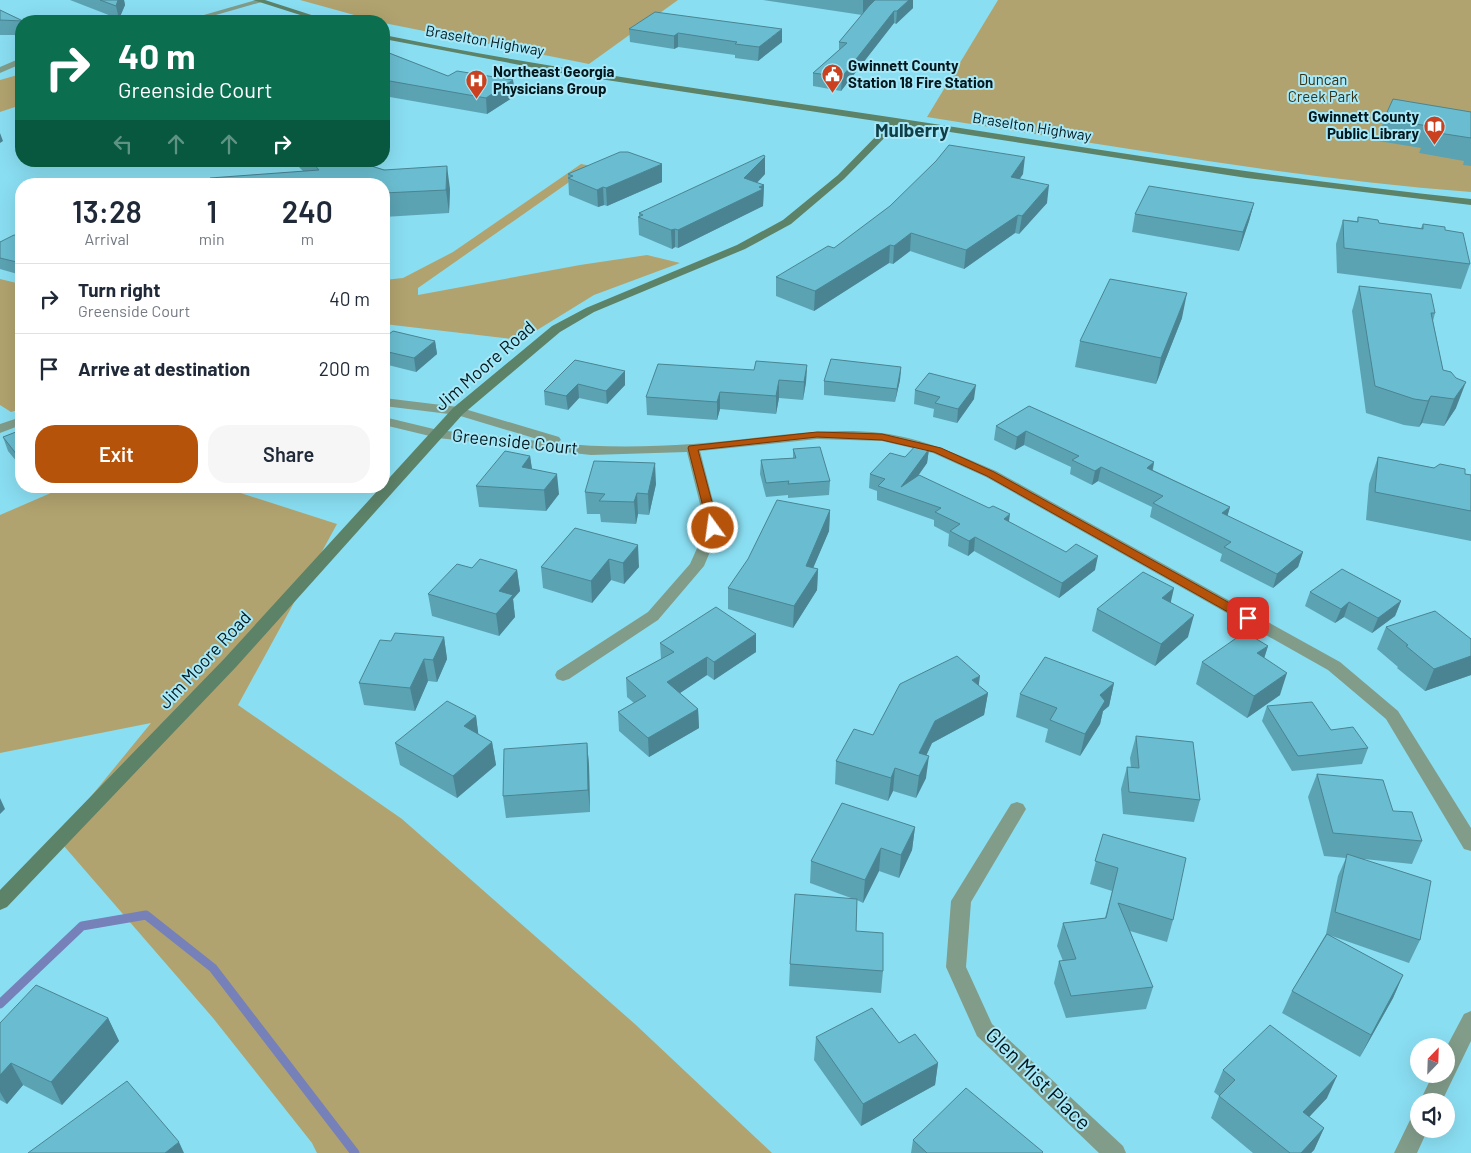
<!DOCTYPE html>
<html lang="en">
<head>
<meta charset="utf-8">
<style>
	body { margin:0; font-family:Barlow,sans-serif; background:#f6f6f7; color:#1f2937; height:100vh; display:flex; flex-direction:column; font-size:19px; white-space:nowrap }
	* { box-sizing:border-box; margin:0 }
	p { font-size:16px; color:#747a83 }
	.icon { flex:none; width:28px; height:28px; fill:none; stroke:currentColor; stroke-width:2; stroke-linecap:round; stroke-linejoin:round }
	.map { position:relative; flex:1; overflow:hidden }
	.sheet { position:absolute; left:15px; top:178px; width:375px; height:315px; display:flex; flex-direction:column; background:#fff; border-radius:20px; box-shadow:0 5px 20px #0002 }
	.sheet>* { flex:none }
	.hud { position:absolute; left:15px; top:15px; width:375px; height:152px; border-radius:20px; box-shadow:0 5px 20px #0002; background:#0b6e4f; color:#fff; overflow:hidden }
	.needle { width:32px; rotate:23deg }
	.tools { position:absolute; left:1410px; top:1038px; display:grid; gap:10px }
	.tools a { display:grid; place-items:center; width:45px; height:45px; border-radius:50%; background:#fff; box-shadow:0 5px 20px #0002; font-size:25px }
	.pin { position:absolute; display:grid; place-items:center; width:42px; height:42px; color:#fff; margin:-21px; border-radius:10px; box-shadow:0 2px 8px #0006 }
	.me { position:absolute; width:55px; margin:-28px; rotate:346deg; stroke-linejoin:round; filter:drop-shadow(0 0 4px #0008) }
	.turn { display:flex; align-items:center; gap:18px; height:105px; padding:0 20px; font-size:22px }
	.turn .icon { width:65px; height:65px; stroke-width:2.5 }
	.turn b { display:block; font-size:35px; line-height:42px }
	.lanes { display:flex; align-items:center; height:48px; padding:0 20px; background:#0003; justify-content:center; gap:25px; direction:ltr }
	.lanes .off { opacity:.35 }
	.eta { display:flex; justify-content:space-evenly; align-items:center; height:85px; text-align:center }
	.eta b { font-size:30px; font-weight:600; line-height:35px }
	.button { display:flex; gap:10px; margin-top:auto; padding:10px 20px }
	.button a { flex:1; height:58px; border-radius:20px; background:#b45309; color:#fff; font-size:20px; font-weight:600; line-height:58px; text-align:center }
	.button a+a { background:#f6f6f7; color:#1f2937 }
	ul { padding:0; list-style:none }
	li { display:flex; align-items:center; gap:15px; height:70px; padding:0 20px; border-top:1px solid #e0e1e3 }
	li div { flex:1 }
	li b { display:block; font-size:19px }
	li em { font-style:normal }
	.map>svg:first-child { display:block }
	.green { fill:#b1a36f }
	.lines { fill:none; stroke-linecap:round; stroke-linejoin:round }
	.stream { stroke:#7681b9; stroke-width:9 }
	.street { fill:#829c8a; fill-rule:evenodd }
	.secondary { fill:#5c8268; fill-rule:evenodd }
	.wall { fill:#5ba3b3 }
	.shaded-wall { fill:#4a8492 }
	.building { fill:#6abdd0; stroke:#4a8492 }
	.route { fill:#b45309; stroke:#753606 }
	.labels { text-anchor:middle; stroke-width:4; stroke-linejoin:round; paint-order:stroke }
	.far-street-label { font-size:15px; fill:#00181d; stroke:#a7e8f8 }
	.far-poi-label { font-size:15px; font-weight:bold; fill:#00181d; stroke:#a7e8f8; text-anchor:start }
	.far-park-label { font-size:15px; fill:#383113; stroke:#a7e8f8 }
	.street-label { font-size:18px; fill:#00181d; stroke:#a7e8f8 }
	.far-district-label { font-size:19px; font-weight:bold; fill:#0f3e47; stroke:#a7e8f8 }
	.near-street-label { font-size:21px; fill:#00181d; stroke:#a7e8f8 }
</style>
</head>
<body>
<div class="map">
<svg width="1471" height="1153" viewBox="0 0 1471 1153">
	<rect width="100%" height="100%" fill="#8adef2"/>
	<!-- green -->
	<path class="green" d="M300,0h378l-89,64 -205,-41v-2h-8z
		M998,0h473v192c-182,-14 -363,-47 -544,-75z
		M21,74v31l-21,7v-32z
		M581,164l11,2 -174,122v7l162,-30 67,-10 33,8 -86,32 -73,45 -137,-16v-44l19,-2 50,-26z
		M0,279l21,5v125l-10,3 -11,-7z
		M67,486h152l118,38 -99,181 164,114 234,206 136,128h-455l-5,-10 -99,-125 -156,-180 94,-115 -151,30v-238z"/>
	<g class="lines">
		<!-- stream -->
		<path class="stream" d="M0,1004l82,-78 64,-11 67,53 142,185"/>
		<!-- street -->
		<path class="street" d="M256,0l9,1 -70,20h-12z
			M21,58v6l-21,9v-6z
			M384,398l74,9 101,30 2,3 -4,3c45,5 91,4 136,1 63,-4 125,-18 188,-11 41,5 78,22 115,38l344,191 58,49 73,117v23l-7,-2 -78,-130 -58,-49 -342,-193 -53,-24 -51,-12 -65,-2 -117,12 20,77 -16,38 -46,54 -89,59 -6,2 -6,-2 -2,-4 2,-4 91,-59 42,-48 16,-36 -19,-76 -96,3 -153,-17 -54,-13v-8l54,13 109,12 -90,-27 -73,-9z
			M21,417v8l-21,8v-9z
			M1017,802l6,2 3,5 -55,93 -5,65 26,57 131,122 3,7h-27l-122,-117 -31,-69 5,-66 60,-97z
			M1471,1011v30l-29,60h-22l13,-27h13v-26l18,-34z
			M1419,1115v14h9l-11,24h-23l17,-35z"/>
		<!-- secondary -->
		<path class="secondary" d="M253,0h12l65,21h-11z
			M384,35c170,35 341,57 512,83 192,30 382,61 575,81v6l-224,-27 -349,-54 -54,55 -53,45 -46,25 -151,63 -34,20 -97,82 -227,253 -229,240 -7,3v-20l224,-231 229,-251 99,-82 34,-18 151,-63 46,-25 55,-45 51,-52 -322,-49 -183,-35z"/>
	</g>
	<!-- wall -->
	<path class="wall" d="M70,0h54l1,5 -6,14z
		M763,0h150v8l-17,16 -2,-1 -53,68 -28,-5v-13l26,-23v-8l23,-27z
		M0,10l23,11h-2v14h-21z
		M629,29l153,13 -24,19 -23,-3v-3l-57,-8 -4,2 -44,-7z
		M384,51l64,25 65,4 2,16 -28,18 -103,-18z
		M1471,112v54l-8,-1 1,-4 -45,-8 2,-5 -43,-7 6,-22z
		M293,161h69l3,3 85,25 -1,24 -65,4v-33l-81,-13z
		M568,174l94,8 -55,24 -3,-1 -6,2 -29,-12z
		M765,174l-8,9 7,2 -1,21 -85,42 -3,-1 -3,2 -33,-14 -1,-18h1v-4z
		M1023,174l-4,5 28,24 -28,31 -4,-1 -51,36 -54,-18 -17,13 -4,-1 -75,48 -38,-15v-19z
		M1254,203l-5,18 -10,30 -107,-19 3,-18z
		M1358,217l21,6 42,5 2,-4 47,40 -9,25 -124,-16 -1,-29 7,-24 14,1z
		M21,236v39l-21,-6v-27z
		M1359,286l76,27 -2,8 10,49 8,2 5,36 -12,18 -22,-3 -3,4 -15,-2 -38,-12 -14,-102z
		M1182,318l-26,66 -81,-17 5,-26z
		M384,338l51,3 2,13 -21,18 -32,-8z
		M575,360l50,25 -18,19 -28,-6 -11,12 -23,-5 -1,-14z
		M807,365l-1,17 -3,18 -24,-2 -3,16 -56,-5 -3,11 -70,-5 -1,-18 108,-27z
		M901,367l-1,13 -5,22 -71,-7v-14z
		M915,390l59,9 -17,24 -24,-6 1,-8 -20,-5z
		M1029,406l125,56 -1,8 77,37 -3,9 76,36 -5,15 -25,21 -53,-27 2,-7 -72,-37 2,-10 -54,-26 -6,4 -22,-11 1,-7 -47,-22 -9,5 -21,-10 2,-14z
		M21,430v37l-13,-16 -5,-14z
		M793,449l37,32 -1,14 -41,3v-3l-22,2 -6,-23 1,-14 32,-2z
		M929,449l-2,14 -9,13 91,46 86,48 -36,28 -85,-47 -6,5 -20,-10 1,-12 -15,-8v-6l-57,-20v-9l-8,-3 1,-14 35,-17z
		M530,456l2,13 27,25 -13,17 -67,-4 -3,-21z
		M1378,457l93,18v66l-105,-21 3,-36z
		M656,484l-7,31 -11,-1 -2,10 -35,-2 -1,-8h-13l-2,-22z
		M830,510l-1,21 -16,37 5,1 -1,21 -24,38 -65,-19v-21z
		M575,528l64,39 -15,17 -13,-4 -19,23 -49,-15 -2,-21z
		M472,568l45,2 3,21 -7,8 2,18 -16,19 -67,-20 -4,-22z
		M1310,592l91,9 -6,15 -23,17 -28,-16 -9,6 -30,-17z
		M1171,603l17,34 -33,29 -63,-35 5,-22z
		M1386,627l85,12v36l-46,16 -28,-23 1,-1 -21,-18z
		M756,634v18l-42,28 -7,-5 -27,18 18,16 1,19 -50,29 -30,-26 -1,-19 16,-9 -7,-6 -1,-19 35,-19 -1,-16z
		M444,637l3,22 -10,23 -9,-1 -13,30 -51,-6 -5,-22 32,-42z
		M1268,646l-4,12 16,37 -33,23 -51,-34 6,-22z
		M1114,683l-5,23 -6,5 -3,13 -20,32 -35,-14 3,-13 -32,-12 4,-23z
		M979,686l9,7 -4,22 -52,28 -6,12v23l-10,20 -23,-7 -5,10 -53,-17 1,-23 37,-26z
		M1267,706l64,24 37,18 -6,16 -70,7 -30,-50z
		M476,716l2,18 14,8 4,23 -39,33 -57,-33 -5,-22z
		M1136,736l64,64 -6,22 -71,-8 -2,-25 6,-22 4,1 -1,-10z
		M587,743l2,22 1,47 -84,6 -3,-22z
		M1317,774l76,37 29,30 -10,23 -48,-5 56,81 -11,23 -80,-28 74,40 -10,23 -33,59 -78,-44 10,-22 34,-57 12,-58 8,-18 -22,-2 -16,-59z
		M915,827l-3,23 -13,28 -20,-7 -16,32 -6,-3 -1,31 27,40 -2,22 -92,-7 1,-22 61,-66 -41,-15 1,-22z
		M1103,834l70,86 -6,22 -37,-11 23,56 -7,22 -80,9 -12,-35 5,-22h4l-6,-15 6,-23 42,-5 7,-27 -22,-7z
		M108,1018l11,23 -57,64 -39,-20 -16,19 -7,-4v-77z
		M816,1037l83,6 39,20 -3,22 -74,41 -47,-66z
		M1223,1070l104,28 -18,19 15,11 -10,22 -3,3h-58l-42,-35 8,-22 -5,-4z
		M913,1140l130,13h-132z"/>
	<!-- shaded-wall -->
	<path class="shaded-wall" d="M118,0h6l1,5 -6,14 -3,-13z
		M863,0h16l-16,15z
		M909,0h4v8l-17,16 1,-13z
		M894,11v12l-53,68 1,-14z
		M782,29v13l-24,19 1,-14z
		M678,33v14l-4,2v-13z
		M513,80l2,16 -28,18 -1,-16z
		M0,133l3,8 -3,2z
		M765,157v17l-21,22v-18z
		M1025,157l-2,17 -14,21 2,-18z
		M662,164v18l-55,24 -1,-18z
		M447,166l3,23 -1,24 -3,-23z
		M764,185l-1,21 -85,42v-18z
		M1049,185l-2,18 -28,31 3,-18z
		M603,187l1,18 -6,2 -1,-17z
		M1254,203l-5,18 -10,30 4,-19z
		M1018,215l-3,18 -51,36 2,-19z
		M675,229v18l-3,2 -1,-19z
		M911,233l-1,18 -17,13 1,-18z
		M890,245l-1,18 -75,48 1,-20z
		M1187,293l-5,25 -26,66 5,-26z
		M435,341l2,13 -21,18 -2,-14z
		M807,365l-1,17 -3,18 1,-18z
		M901,367l-1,13 -5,22 2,-13z
		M625,371v14l-18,19 -1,-13z
		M779,380v18l-3,16v-18z
		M1466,382l-10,26 -12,18 10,-27z
		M578,384l1,14 -11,12 -2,-14z
		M976,385l-2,14 -17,24 1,-14z
		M720,392v17l-3,11v-18z
		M1431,396l-9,27 -3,4 9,-26z
		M1026,431l-2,14 -9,5 2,-13z
		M929,449l-2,14 -23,32 -3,-8z
		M530,456l3,20 -11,-9z
		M1154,462l-3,14 -4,-8z
		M655,463l1,21 -7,31 -1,-21z
		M1101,467l-3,14 -6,4 3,-14z
		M557,474l2,20 -13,17 -2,-21z
		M637,493l1,21 -2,10 -2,-22z
		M1230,507l-4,14 -4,-8z
		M830,510l-1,21 -24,56 1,-21z
		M1010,514l-2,14 -4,-9z
		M975,537l-1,14 -6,5 1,-15z
		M638,545l1,22 -15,17 -1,-21z
		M1303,552l-5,15 -25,21 4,-14z
		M1098,556l-3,14 -36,28 3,-15z
		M609,559l2,21 -19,23 -1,-22z
		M818,569l-1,21 -24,38 1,-22z
		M517,570l3,21 -7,8 2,18 -16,19 -3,-22 3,-23z
		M1174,588l-5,22 -7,-12z
		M1401,601l-6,15 -23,17 6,-15z
		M1349,602l-5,15 -9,6 6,-14z
		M1194,615l-6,22 -33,29 6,-22z
		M756,634v18l-42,28v-18z
		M444,637l3,22 -10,23 -4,-22z
		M1268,646l-7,22 -4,-15z
		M1471,656v19l-46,16 9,-22z
		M707,657v18l-39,26 -1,-19z
		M424,659l4,22 -13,30 -5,-23z
		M1287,673l-7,22 -33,23 7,-22z
		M980,676l-3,22 -5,-18z
		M1114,683l-5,23 -6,5 -3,13 -20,32 5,-22 15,-39z
		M988,693l-4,22 -52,28 -15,33 2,-23 16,-32z
		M698,709l1,19 -50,29 -1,-19z
		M476,716l3,23 -15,-13z
		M492,742l4,23 -39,33 -4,-22z
		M587,743l2,22 1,47 -2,-22z
		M929,756l-3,22 -10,20 3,-22z
		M895,768l-2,23 -5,10 3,-23z
		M0,798l5,11 -5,5z
		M915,827l-3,23 -13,28 2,-23z
		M881,848l-2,23 -16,32 2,-23z
		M1403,975l-10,23 -33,59 11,-22z
		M108,1018l11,23 -57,64 -11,-23z
		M11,1063l12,22 -16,19 -7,-12v-17z
		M938,1063l-3,22 -74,41 2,-22z
		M1337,1076l-10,22 -34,36 10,-22z
		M1324,1128l-10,22 -3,3h-10z
		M179,1142l5,11h-19z"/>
	<!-- building -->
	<path class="building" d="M100,0h18l-2,6z
		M875,0h34l-12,11h-3l-52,66 -29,-4 34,-30 -8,-1 30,-36z
		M0,10l23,11 -23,-1z
		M655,12l127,17 -23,18 -24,-3 2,-2 -59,-9 -4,3 -45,-7z
		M384,51l64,25 9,-5 56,9 -27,18 -102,-18z
		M1393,99l78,13v26l-45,-7 2,-5 -44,-7z
		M949,145l76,12 -14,20 38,8 -27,31 -4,-1 -52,35 -55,-17 -17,13 -4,-1 -75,46 -39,-14 52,-31 6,2 56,-42 46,-45z
		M620,152h8l34,12 -56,24 -3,-1 -6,3 -29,-12 5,-2 -5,-2z
		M764,155l1,2 -21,21 20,7 -5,2 4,2 -85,41 -3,-1 -4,1 -33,-13 5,-2 -4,-2z
		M311,161h51l3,3 19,6 63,-4 -1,24 -62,3v-9h-175l1,-6 109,-8z
		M1149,186l105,17 -11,29 -108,-18z
		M1358,217l20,3 1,3 44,6v-5l22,3v3l18,3 7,31 -126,-16 -1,-28 15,2z
		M14,235l7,1v27l-21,-5v-16z
		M1110,279l77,14 -26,65 -81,-17z
		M1359,286l72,8 4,19h-4l12,57 8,2 5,6 10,4 -12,17 -23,-3 -3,5 -14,-2 -39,-13z
		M393,331l42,10 -21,17 -30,-7v-13z
		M831,359l70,8 -4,22 -73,-8z
		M575,360l50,11 -19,20 -28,-7 -12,12 -22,-5z
		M756,361l51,4 -3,17 -25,-2 -3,16 -56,-4 -3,10 -71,-5 12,-33 96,6z
		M929,373l47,12 -18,24 -23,-6 5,-6 -25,-7z
		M1029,406l125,56 -7,6 83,39 -8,6 81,39 -26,22 -53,-27 7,-5 -78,-39 10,-7 -62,-29 -6,4 -23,-11 7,-4 -53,-25 -9,6 -21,-11z
		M21,430v30l-18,-23z
		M919,442l10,7 -28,38 18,-12 70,33 4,-2 17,8 -6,5 62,33 10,-8 22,12 -36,27 -87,-46 -6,4 -19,-10 10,-7 -25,-12 6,-4 -63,-22 7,-7 -15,-5 20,-21 15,4z
		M820,447l10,34 -42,3 1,-3 -23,2 -5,-23 35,-2 -3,-9z
		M505,451l25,5 -8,11 35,7 -13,16 -68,-4z
		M1378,457l56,11 6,-4 25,5v5l6,1v36l-96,-19z
		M594,461l61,2 -7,31 -11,-1 -3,9 -35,-1 6,-7 -20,-2z
		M777,500l53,10 -24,56 12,3 -24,37 -66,-18 20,-29z
		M575,528l63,17 -15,18 -14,-4 -18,22 -50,-14z
		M480,559l37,11 -18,21 14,4 -17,19 -68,-20 29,-30 15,4z
		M1342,569l59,32 -23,17 -29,-16 -8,7 -31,-17z
		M1143,572l31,16 -12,10 32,17 -33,29 -64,-35z
		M716,607l40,27 -42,28 -7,-5 -40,25 31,27 -50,29 -30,-26 28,-16 -20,-18 48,-26 -14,-9z
		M1435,611l36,28v17l-37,13 -28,-23 2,-1 -22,-18z
		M1245,632l23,14 -11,7 30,20 -33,23 -52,-34z
		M395,633l49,4 -11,23 -9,-1 -14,29 -51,-5 21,-43 11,1z
		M957,656l23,20 -8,4 16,13 -53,28 -16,32 10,3 -10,20 -24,-8 -4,10 -55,-17 18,-32 19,6 27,-51z
		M1045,657l69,26 -14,12 5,6 -20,33 -35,-14 7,-12 -37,-14z
		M447,701l29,15 -12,10 28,16 -39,34 -58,-33z
		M1312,702l19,28 22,-3 15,21 -70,8 -31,-50z
		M1136,736l57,6 7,58 -71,-8 -2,-25 12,1z
		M587,743l1,47 -85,6 1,-47z
		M1317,774l66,6 10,31 19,1 10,29 -89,-8z
		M842,803l73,24 -14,28 -20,-7 -16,32 -54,-19z
		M1103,834l83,24 -13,62 -55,-17 35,84 -82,9 -12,-35 17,-2 -13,-36 43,-5 12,-50 -23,-7z
		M1347,854l84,27 -11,59 -85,-28z
		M795,894l62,5 -1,32 27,2v38l-93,-7z
		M1327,934l76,41 -32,60 -79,-44z
		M36,985l72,33 -57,64 -40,-19 -11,12v-52z
		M872,1008l27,35 16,-9 23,29 -75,41 -47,-67z
		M1270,1025l67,51 -34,36 21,16 -23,25h-11l-71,-57 16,-16 -12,-10z
		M127,1081l52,61 -14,11h-137z
		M966,1088l77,64 -1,1h-115l-14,-13z"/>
	<!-- route -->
	<path class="route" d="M817,432l65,2 59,14 53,24 259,144 1,2 -6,4 -4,-1 -257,-145 -53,-24 -52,-12 -65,-3 -119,13 21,78 -2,2h-8l-21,-82 1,-2z"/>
	<!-- icons -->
	<defs>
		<symbol id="civic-pin" viewBox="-11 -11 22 30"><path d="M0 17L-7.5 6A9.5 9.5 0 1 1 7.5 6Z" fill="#cb411f" stroke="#a7e8f8"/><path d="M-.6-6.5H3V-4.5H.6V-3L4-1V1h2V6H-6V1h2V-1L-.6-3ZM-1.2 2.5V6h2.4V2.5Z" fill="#fff"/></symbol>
		<symbol id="hospital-pin" viewBox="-11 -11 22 30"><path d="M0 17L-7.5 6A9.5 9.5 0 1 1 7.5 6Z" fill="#cb411f" stroke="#a7e8f8"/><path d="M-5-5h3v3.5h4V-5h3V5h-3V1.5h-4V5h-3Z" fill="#fff"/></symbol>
		<symbol id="library-pin" viewBox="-11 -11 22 30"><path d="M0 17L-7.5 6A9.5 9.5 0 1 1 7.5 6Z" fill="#cb411f" stroke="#a7e8f8"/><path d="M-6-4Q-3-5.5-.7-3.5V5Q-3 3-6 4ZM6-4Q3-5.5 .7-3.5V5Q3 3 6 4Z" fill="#fff"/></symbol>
	</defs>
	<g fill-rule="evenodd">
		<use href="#civic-pin" x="820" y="62" width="25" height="34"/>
		<use href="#hospital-pin" x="464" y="68" width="25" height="34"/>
		<use href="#library-pin" x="1422" y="114" width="25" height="34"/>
	</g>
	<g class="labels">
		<!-- far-street labels -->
		<g class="far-street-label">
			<text transform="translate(485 41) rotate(10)" y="5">Braselton Highway</text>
			<text transform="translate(1032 127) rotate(9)" y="5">Braselton Highway</text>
		</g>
		<!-- far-poi labels -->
		<g class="far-poi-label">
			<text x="848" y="71">Gwinnett County<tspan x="848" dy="17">Station 18 Fire Station</tspan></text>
			<text x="493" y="77">Northeast Georgia<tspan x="493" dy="17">Physicians Group</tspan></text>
			<text x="1419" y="122" text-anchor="end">Gwinnett County<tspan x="1419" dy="17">Public Library</tspan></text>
		</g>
		<!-- far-park labels -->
		<g class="far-park-label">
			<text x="1323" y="85">Duncan<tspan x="1323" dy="17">Creek Park</tspan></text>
		</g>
		<!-- street labels -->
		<g class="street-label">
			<text transform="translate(485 366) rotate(-41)" y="6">Jim Moore Road</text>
			<text transform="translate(515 442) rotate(6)" y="6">Greenside Court</text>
			<text transform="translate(205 660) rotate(-47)" y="6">Jim Moore Road</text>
		</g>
		<!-- far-district labels -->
		<g class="far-district-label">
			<text x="912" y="137">Mulberry</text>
		</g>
		<!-- near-street labels -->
		<g class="near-street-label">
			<text transform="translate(1038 1079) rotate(44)" y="7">Glen Mist Place</text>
		</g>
	</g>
</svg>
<div class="tools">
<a><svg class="needle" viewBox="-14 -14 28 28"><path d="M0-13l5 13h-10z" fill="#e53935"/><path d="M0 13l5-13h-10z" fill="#747a83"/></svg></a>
<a><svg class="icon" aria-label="sound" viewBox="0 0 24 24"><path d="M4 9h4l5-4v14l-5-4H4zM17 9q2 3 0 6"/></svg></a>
</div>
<div class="pin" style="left:1248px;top:618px;background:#d93025"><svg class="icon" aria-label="arrive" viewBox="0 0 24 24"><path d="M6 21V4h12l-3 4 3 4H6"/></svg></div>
<svg class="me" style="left:713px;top:528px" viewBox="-20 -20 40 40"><circle r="17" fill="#b45309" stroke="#fff" stroke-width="3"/><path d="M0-11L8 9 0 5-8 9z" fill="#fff"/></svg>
<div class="hud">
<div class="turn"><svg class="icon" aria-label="right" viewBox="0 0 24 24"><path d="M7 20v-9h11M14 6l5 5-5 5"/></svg><div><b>40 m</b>Greenside Court</div></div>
<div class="lanes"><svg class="icon off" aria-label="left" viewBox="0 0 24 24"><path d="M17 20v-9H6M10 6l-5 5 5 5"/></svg><svg class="icon off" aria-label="ahead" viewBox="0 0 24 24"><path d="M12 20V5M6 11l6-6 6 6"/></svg><svg class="icon off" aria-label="ahead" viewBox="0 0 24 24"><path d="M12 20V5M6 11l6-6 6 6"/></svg><svg class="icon" aria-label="right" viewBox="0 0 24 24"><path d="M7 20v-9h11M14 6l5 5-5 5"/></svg></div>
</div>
<section class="sheet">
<div class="eta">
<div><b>13:28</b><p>Arrival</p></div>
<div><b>1</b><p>min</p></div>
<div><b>240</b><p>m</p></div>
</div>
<ul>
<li><svg class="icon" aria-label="right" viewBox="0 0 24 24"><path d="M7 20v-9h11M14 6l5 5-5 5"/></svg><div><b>Turn right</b><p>Greenside Court</p></div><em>40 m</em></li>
<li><svg class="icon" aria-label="arrive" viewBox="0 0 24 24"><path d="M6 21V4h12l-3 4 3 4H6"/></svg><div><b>Arrive at destination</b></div><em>200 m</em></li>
</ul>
<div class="button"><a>Exit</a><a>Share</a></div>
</section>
</div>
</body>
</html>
